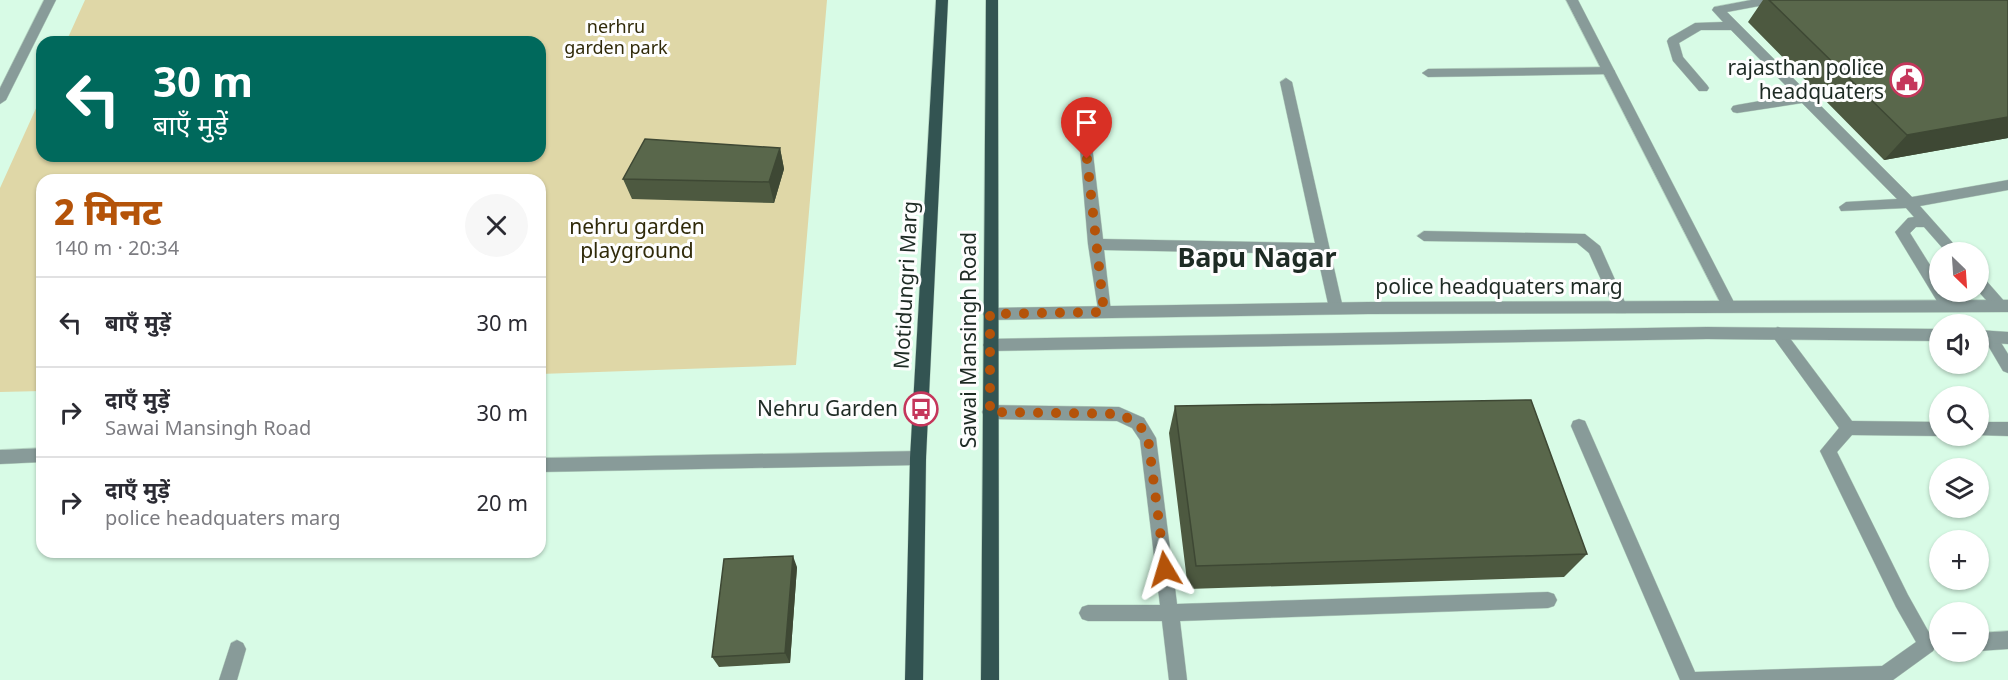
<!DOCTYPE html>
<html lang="hi">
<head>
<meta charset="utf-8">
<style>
	body { margin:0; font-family:"Noto Sans","Noto Sans Devanagari",sans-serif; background:#f7f7f7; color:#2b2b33; height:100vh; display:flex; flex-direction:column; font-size:22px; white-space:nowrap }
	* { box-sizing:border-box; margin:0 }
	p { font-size:20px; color:#7c7c81 }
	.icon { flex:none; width:33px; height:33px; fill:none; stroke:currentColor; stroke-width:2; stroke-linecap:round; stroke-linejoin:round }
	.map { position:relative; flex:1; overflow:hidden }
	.details { position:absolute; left:36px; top:174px; width:510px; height:384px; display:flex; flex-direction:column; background:#fff; border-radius:18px; box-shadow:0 2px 4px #0004 }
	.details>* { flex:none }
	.guide { position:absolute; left:36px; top:36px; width:510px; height:126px; border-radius:18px; box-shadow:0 2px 4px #0004; background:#00695c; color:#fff; overflow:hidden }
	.needle { width:39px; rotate:155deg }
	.buttons { position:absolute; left:1929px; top:242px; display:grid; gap:12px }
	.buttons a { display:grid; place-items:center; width:60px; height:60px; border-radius:50%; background:#fff; box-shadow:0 2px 4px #0004; font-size:30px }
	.pin { position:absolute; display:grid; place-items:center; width:51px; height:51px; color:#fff; margin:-62px -26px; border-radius:50% 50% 50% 0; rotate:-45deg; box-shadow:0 0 6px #0007 }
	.pin .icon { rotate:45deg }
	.me { position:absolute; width:66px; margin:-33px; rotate:353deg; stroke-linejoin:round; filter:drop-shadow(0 0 4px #0008) }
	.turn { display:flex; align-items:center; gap:21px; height:126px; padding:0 18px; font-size:27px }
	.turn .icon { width:78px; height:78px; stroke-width:2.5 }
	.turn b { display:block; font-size:42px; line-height:51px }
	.round { display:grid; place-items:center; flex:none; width:63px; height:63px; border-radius:32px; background:#f7f7f7 }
	.summary { display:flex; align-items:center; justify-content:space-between; height:102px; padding:0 18px }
	h1 { font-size:36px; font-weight:800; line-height:45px; color:#b45309 }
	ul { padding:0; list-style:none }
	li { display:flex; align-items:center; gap:18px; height:90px; padding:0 18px; border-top:2px solid #e1e1e2 }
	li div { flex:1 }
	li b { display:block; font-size:22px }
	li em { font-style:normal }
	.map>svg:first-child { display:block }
	.green { fill:#dfd7a7 }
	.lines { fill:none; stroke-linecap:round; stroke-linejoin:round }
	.service-casing { stroke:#b7d6c3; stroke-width:1 }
	.minor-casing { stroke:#b7d6c3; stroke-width:1 }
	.tertiary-casing { stroke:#b7d6c3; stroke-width:1 }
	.primary-casing { stroke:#b7d6c3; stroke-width:1 }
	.service { fill:#889b99; fill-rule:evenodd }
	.minor { fill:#889b99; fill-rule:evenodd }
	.tertiary { fill:#889b99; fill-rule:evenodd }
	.primary { fill:#335452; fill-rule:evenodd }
	.wall { fill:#4d5940 }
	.shaded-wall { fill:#3e4834 }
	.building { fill:#59674b; stroke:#3e4834; stroke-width:1.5 }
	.route { stroke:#b45309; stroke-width:10; stroke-dasharray:0 18 }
	.labels { text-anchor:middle; stroke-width:6; stroke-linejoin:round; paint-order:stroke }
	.far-park-label { font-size:18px; fill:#302a09; stroke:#fefefe }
	.poi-label { font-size:21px; fill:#1e2b24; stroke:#fefefe; text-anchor:end }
	.park-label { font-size:21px; fill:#302a09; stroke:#fefefe }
	.street-label { font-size:21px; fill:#1e2b24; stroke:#fefefe }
	.district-label { font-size:27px; font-weight:bold; fill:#1e2b24; stroke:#fefefe }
</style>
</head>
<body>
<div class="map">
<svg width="2008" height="680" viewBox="0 0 2008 680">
	<rect width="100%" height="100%" fill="#d8fbe6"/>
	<!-- green -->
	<path class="green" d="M85,0h742l-31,365 -256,9v-194h-498v211l-42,1v-204l42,-93v61h498v-114h-474z"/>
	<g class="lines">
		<defs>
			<path id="service" d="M1751,0h25l-6,4 -43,8 185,185 96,-17v10l-88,16 41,46h-15l-22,-25h-8l-6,6 30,48v10h6l9,16 -2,4h-10l-48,-79 13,-14 6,-1 -8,-9 -65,3 -2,-4 7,-5 51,-3 -95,-96 -65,10 -4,-1 -2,-3 2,-3 4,-1 58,-10 -64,-65h-30l-22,13 4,14 24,28 2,3 -2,3h-8l-26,-30 -6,-20 2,-3 26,-15 28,-1 -11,-12 2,-3z
				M1609,67l6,4 -2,3 -185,3 -6,-4 6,-4z
				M1286,78l6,4 51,226 -2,4h-10l-2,-4 -12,-54 -213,-4 7,62 -2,4h-10l-11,-72 -9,-107 1,-3 5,-2 6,5 12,102 212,4 -35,-161z
				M1424,231l161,3 15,12 28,63 -2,4h-10l-27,-60 -12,-10 -153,-2 -7,-5z
				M1978,276l5,1 22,25 2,4 -2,4h-10l-17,-19z
				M1778,327l5,2 69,92 88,1v13h2l-2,1 -88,-1 -15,17 71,143 28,50 -3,6 -40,29h-213l-109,-254 2,-5 6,-2 6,2 110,251 187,-6 34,-24 -20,-35 -76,-156 19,-23 -66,-91 -2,-4 2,-4z
				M1990,331l5,2 13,21v19l-5,-2 -20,-34 2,-4z
				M990,405l129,2 25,11 12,20 21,166 371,-12 6,2 3,6 -3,6 -6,2 -368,13 7,59h-18l-7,-59h-74l-6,-2 -3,-6 3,-6 6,-2h72l-20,-165 -8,-12 -15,-7 -127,-2 -6,-2 -2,-5 2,-5z
				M1978,422h30v14l-32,-1h2z
				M2008,631v18l-30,2v-18z"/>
			<path id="minor" d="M44,0h12l-50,100 -6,4v-16z
				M1566,0h12l159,308 -2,4h-10z
				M42,448v14l-42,2v-14z
				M918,451l6,2 2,5 -2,5 -6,2 -378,7v-14z
				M237,640l6,3 3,6 -9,31h-18l12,-37z"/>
			<path id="tertiary" d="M2008,300v12l-640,2 -378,6 -5,-2 -2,-4 2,-4 5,-2 378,-6z
				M1707,327l233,2v12l-233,-2 -716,12 -5,-2 -3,-4 3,-4 5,-2z
				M1978,330l30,2v12l-30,-2z"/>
			<path id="primary" d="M936,0h12l-22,458 -3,222h-18l5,-222z
				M986,0h12l1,680h-18z"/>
		</defs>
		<!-- service casing -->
		<use href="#service" class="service-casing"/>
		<!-- minor casing -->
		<use href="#minor" class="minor-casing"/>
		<!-- tertiary casing -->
		<use href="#tertiary" class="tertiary-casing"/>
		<!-- primary casing -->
		<use href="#primary" class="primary-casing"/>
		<!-- service -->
		<use href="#service" class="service"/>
		<!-- minor -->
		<use href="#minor" class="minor"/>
		<!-- tertiary -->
		<use href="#tertiary" class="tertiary"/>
		<!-- primary -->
		<use href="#primary" class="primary"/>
	</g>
	<!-- wall -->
	<path class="wall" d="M1763,0h245v138l-124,22 -136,-138z
		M780,148l4,21 -10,34 -142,-4 -9,-20z
		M1175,406l412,148 -23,23 -376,12 -19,-156z
		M797,567l-7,96 -71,4 -7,-10z"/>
	<!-- shaded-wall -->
	<path class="shaded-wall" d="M2008,117v21l-124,22 23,-25z
		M780,148l4,21 -10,34 -5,-21z
		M793,556l4,11 -7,96 -5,-10z"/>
	<!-- building -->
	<path class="building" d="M1769,0h239v117l-101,18z
		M645,139l135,9 -11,34 -146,-3z
		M1531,400l56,154 -391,12 -21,-160z
		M793,556l-8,97 -73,4 12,-98z"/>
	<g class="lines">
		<!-- route -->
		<path class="route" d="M1087,159l17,153 -114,2v98l129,2 19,9 10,15 17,131"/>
	</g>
	<!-- icons -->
	<defs>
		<symbol id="civic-ring" viewBox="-11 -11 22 22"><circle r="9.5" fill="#fefefe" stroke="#c5365b" stroke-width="1.5"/><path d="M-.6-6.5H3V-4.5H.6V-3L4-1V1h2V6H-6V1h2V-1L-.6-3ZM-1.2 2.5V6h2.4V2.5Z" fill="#c5365b"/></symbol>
		<symbol id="bus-ring" viewBox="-11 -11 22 22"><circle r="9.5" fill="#fefefe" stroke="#c5365b" stroke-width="1.5"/><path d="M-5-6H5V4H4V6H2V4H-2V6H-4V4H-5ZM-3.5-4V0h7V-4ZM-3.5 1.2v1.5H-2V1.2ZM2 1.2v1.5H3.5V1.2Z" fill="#c5365b"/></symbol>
	</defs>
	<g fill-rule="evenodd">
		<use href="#civic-ring" x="1888" y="61" width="38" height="38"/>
		<use href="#bus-ring" x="902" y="390" width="38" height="38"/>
	</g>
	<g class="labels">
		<!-- far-park labels -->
		<g class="far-park-label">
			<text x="616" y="33">nerhru<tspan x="616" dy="21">garden park</tspan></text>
		</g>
		<!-- poi labels -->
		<g class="poi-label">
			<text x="1884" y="75">rajasthan police<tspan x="1884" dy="24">headquaters</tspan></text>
			<text x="898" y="416">Nehru Garden</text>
		</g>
		<!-- park labels -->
		<g class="park-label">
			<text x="637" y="234">nehru garden<tspan x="637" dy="24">playground</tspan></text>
		</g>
		<!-- street labels -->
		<g class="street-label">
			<text transform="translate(906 285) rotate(-87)" y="7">Motidungri Marg</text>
			<text x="1499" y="294">police headquaters marg</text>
			<text transform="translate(969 340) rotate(-90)" y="7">Sawai Mansingh Road</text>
		</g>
		<!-- district labels -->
		<g class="district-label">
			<text x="1257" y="267">Bapu Nagar</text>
		</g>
	</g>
</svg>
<div class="buttons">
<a><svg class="needle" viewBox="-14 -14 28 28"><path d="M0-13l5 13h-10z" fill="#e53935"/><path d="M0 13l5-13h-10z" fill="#7c7c81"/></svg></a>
<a><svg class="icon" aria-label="sound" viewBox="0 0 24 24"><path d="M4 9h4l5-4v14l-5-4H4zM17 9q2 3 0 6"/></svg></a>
<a><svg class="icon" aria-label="search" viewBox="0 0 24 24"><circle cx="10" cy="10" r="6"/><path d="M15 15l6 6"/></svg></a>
<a><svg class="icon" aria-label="layers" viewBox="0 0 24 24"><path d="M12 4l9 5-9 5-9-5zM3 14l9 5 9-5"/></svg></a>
<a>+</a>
<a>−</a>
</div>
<div class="pin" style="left:1087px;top:159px;background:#d93025"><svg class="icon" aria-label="arrive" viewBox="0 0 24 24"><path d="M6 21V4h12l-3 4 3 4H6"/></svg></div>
<svg class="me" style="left:1165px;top:569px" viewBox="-20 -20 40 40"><path d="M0-17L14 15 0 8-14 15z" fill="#b45309" stroke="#fff" stroke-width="4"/></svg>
<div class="guide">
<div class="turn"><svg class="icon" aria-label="left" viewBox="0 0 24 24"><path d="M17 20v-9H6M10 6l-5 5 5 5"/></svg><div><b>30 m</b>बाएँ मुड़ें</div></div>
</div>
<section class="details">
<div class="summary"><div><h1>2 मिनट</h1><p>140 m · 20:34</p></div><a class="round"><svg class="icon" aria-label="close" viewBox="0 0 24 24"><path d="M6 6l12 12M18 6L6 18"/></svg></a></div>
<ul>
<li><svg class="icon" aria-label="left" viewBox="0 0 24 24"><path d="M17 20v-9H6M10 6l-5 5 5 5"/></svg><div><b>बाएँ मुड़ें</b></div><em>30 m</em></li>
<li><svg class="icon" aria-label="right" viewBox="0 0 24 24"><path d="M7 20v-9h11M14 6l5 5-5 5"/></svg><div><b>दाएँ मुड़ें</b><p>Sawai Mansingh Road</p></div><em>30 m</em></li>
<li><svg class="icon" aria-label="right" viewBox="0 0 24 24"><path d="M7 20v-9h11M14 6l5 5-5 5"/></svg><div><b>दाएँ मुड़ें</b><p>police headquaters marg</p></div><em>20 m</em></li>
</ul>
</section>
</div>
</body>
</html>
